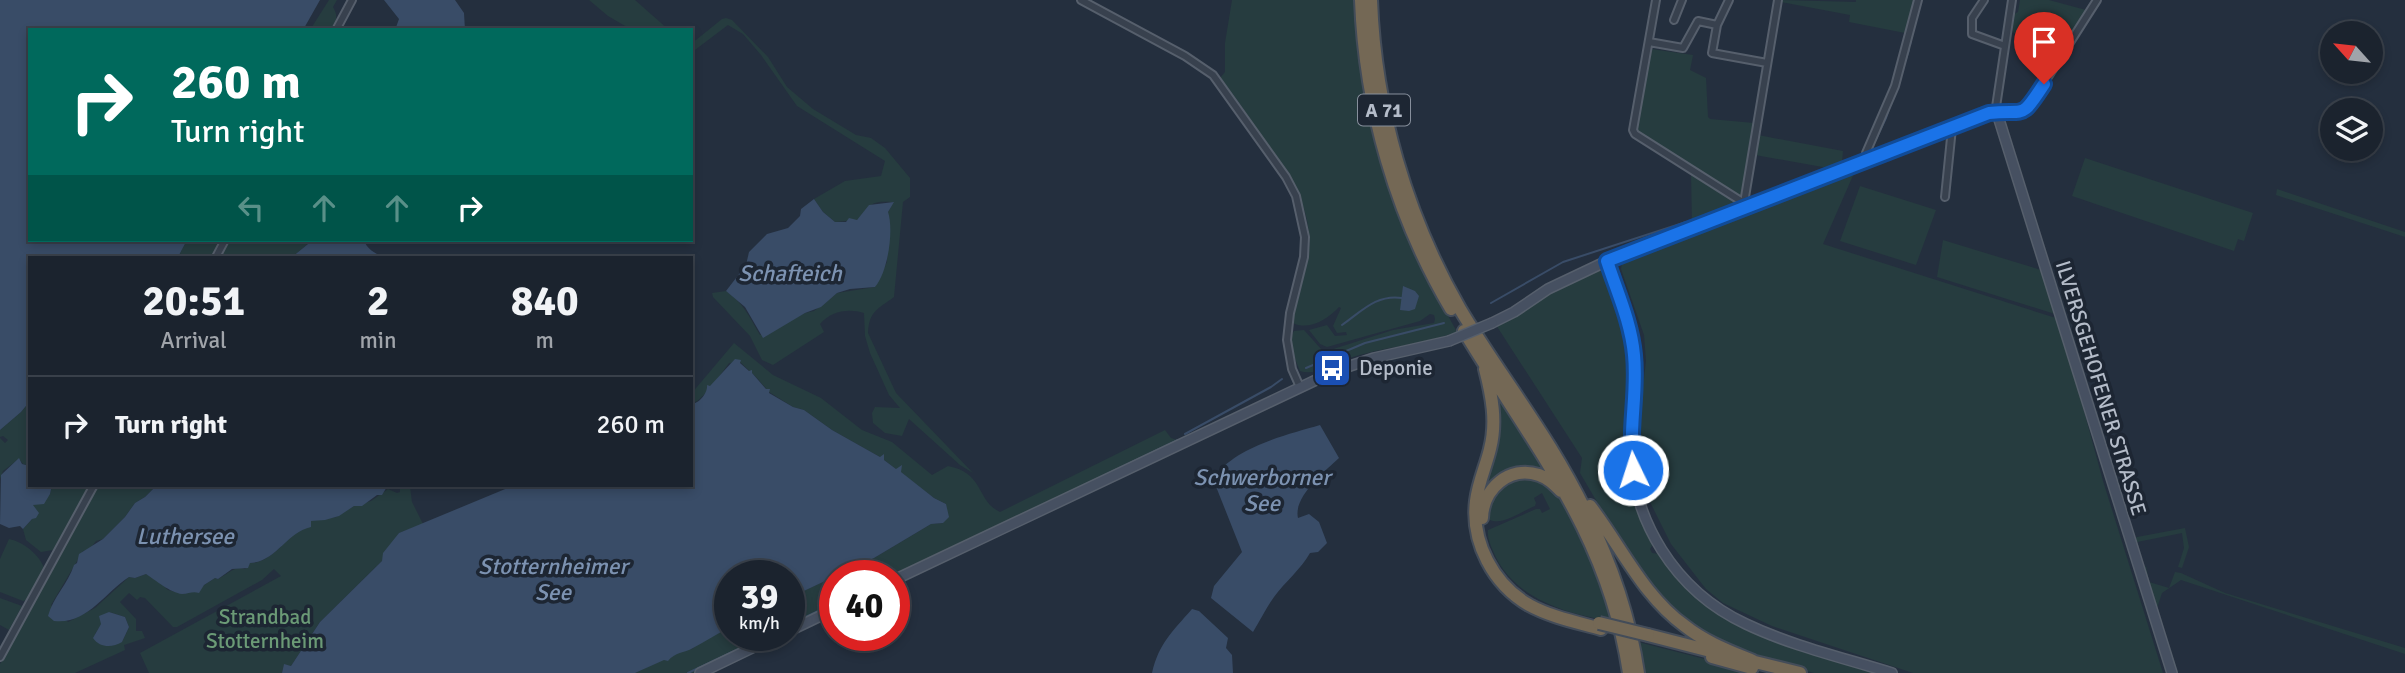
<!DOCTYPE html>
<html lang="en">
<head>
<meta charset="utf-8">
<style>
	body { margin:0; font-family:Signika,sans-serif; background:#282f3a; color:#f1f3f6; height:100vh; display:flex; flex-direction:column; font-size:26px; white-space:nowrap }
	* { box-sizing:border-box; margin:0 }
	p { font-size:23px; color:#a0a4aa }
	.icon { flex:none; width:38px; height:38px; fill:none; stroke:currentColor; stroke-width:2; stroke-linecap:round; stroke-linejoin:round }
	.map { position:relative; flex:1; overflow:hidden }
	.side { position:absolute; left:28px; top:256px; width:665px; height:231px; display:flex; flex-direction:column; background:#1b232e; border-radius:0px; box-shadow:0 4px 10px #0003,0 0 0 2px #39404a }
	.side>* { flex:none }
	.hud { position:absolute; left:28px; top:28px; width:665px; height:214px; border-radius:0px; box-shadow:0 4px 10px #0003,0 0 0 2px #39404a; background:#00695c; color:#fff; overflow:hidden }
	.needle { width:46px; rotate:297deg }
	.tools { position:absolute; left:2320px; top:21px; display:grid; gap:14px }
	.tools a { display:grid; place-items:center; width:63px; height:63px; border-radius:50%; background:#1b232e; box-shadow:0 4px 10px #0003,0 0 0 2px #39404a; font-size:35px }
	.speed { position:absolute; left:714px; top:560px; display:flex; gap:14px; font-size:35px; font-weight:700; text-align:center }
	.speed>* { display:grid; place-content:center; width:91px; height:91px; border-radius:50%; background:#1b232e; box-shadow:0 4px 10px #0003,0 0 0 2px #39404a; line-height:1 }
	.speed small { font-size:18px; font-weight:400 }
	.speed .limit { border:10px solid #d22; background:#fff; color:#111 }
	.pin { position:absolute; display:grid; place-items:center; width:60px; height:60px; color:#fff; margin:-72px -30px; border-radius:50% 50% 50% 0; rotate:-45deg; box-shadow:0 0 7px #0007 }
	.pin .icon { rotate:45deg }
	.me { position:absolute; width:77px; margin:-38px; rotate:356deg; stroke-linejoin:round; filter:drop-shadow(0 0 5px #0008) }
	.turn { display:flex; align-items:center; gap:24px; height:147px; padding:0 28px; font-size:32px }
	.turn .icon { width:91px; height:91px; stroke-width:2.5 }
	.turn b { display:block; font-size:49px; line-height:60px }
	.lanes { display:flex; align-items:center; height:66px; padding:0 28px; background:#0003; justify-content:center; gap:35px; direction:ltr }
	.lanes .off { opacity:.35 }
	.eta { display:flex; justify-content:space-evenly; align-items:center; height:119px; text-align:center }
	.eta b { font-size:42px; font-weight:800; line-height:49px }
	ul { padding:0; list-style:none }
	li { display:flex; align-items:center; gap:21px; height:98px; padding:0 28px; border-top:2px solid #39404a }
	li div { flex:1 }
	li b { display:block; font-size:26px }
	li em { font-style:normal }
	.map>svg:first-child { display:block }
	.green { fill:#263c3f; fill-rule:evenodd }
	.water { fill:#394c67 }
	.lines { fill:none; stroke-linecap:round; stroke-linejoin:round }
	.stream { stroke:#394c67; stroke-width:2 }
	.street-casing { stroke:#565f6c; stroke-width:10 }
	.secondary-casing { stroke:#565f6c; stroke-width:12 }
	.highway-casing { stroke:#434c59; stroke-width:16 }
	.street { stroke:#38414e; stroke-width:6 }
	.secondary { stroke:#465061; stroke-width:9 }
	.highway { stroke:#746855; stroke-width:12 }
	.secondary-bridge-casing { stroke:#565f6c; stroke-width:12; stroke-linecap:butt }
	.highway-bridge-casing { stroke:#434c59; stroke-width:16; stroke-linecap:butt }
	.secondary-bridge { stroke:#465061; stroke-width:9 }
	.highway-bridge { stroke:#746855; stroke-width:12 }
	.route-casing { stroke:#114b97; stroke-width:18 }
	.route { stroke:#1a73e8; stroke-width:12 }
	.labels { text-anchor:middle; stroke-width:7; stroke-linejoin:round; paint-order:stroke }
	.shield { fill:#1d2633; stroke:#878f9c; stroke-width:2 }
	.shield-label { font-size:19px; font-weight:bold; fill:#b4bcc9 }
	.poi-label { font-size:21px; fill:#b4bcc9; stroke:#1d2633; text-anchor:start }
	.street-label { font-size:21px; fill:#b4bcc9; stroke:#1d2633 }
	.park-label { font-size:21px; fill:#6b9a76; stroke:#1d2633 }
	.water-label { font-size:23px; font-style:italic; fill:#7c92b1; stroke:#1d2633 }
</style>
</head>
<body>
<div class="map">
<svg width="2405" height="673" viewBox="0 0 2405 673">
	<rect width="100%" height="100%" fill="#242f3e"/>
	<!-- green -->
	<path class="green" d="M329,0h8l-4,7c5,8 4,15 -1,23h-22z
		M589,0h46l34,30h-37l-24,-14z
		M1232,0h124l29,174 32,85 40,73c-36,13 -75,15 -111,27 -16,6 -31,17 -46,12 -5,-12 -13,-28 -6,-40l10,-1 17,19 6,2 66,-21 41,-7 1,-4 -1,-4 -4,-1 -10,7 -93,26 -7,-3 -11,-14 18,-5 8,11 12,-1 -1,-3 -9,1 -4,-7 8,-18 -2,-1c-11,12 -30,24 -46,16 -2,-24 14,-48 16,-73 4,-49 -28,-86 -54,-124 -12,-17 -22,-33 -35,-48l5,-6v-29z
		M1781,0l75,2v-2h58v2l-9,31 -56,-11 1,-7 -69,-13z
		M2020,0h29l37,10 -24,37 -48,-14 -4,-5 2,-13 6,-3z
		M726,18l6,2 36,37 19,30 26,22 43,26 15,3 14,10 25,30v19l-7,5 -9,95c-16,12 -25,14 -26,36l28,60 77,80 -13,-8 -51,-46 -7,17 -17,-3 -12,-10 -1,-10 3,-6 25,1 -11,-13 -19,-42 -5,-17 -1,-23c-16,-5 -33,-2 -44,11l4,8 -51,33 -11,-5 -12,-24 -37,-39 -1,-4 14,-2c17,11 24,27 34,44l45,-22 9,-2 23,-18 38,-6 12,-25 1,-50 5,-10c-27,-2 -19,4 -36,18l-22,2 -12,-10 -9,-13 31,-18 36,-5 4,-15 -88,-55 -36,-51 -18,-21 -15,-9 -37,28v-12l5,-1 26,-21z
		M1651,49l42,6 -3,15 16,8 2,39 2,2 44,4 -13,72 -3,1 -101,-64 -1,-6z
		M1758,135l85,16 -1,12 -14,5 -73,-13z
		M2085,158l168,55 -9,28 -6,-2 -4,12 -162,-55z
		M1855,171l-32,73 236,75 44,162 60,192h-250l-141,-47 -49,-23 -17,-14 -35,-45 -21,-42 -11,-54v-26l7,-61 -2,-26 -23,-66 1,-7z
		M1691,174l48,29 -4,5 -43,16z
		M1860,186l76,24 -20,55 -76,-24z
		M2277,189l128,43v5l-129,-42z
		M187,240h35l-10,17h-34z
		M230,240h83l-21,17h-71z
		M1943,240l98,30 14,44 -118,-37z
		M1598,268c19,5 33,73 33,92 1,27 -4,54 -3,80 0,26 14,81 25,104l-3,5 2,4 8,1 29,35 81,48 1,5 4,-3 109,34h-70l-57,-15 -34,-13 -55,-38 -34,-42 -54,-92 2,-15 -86,-133 43,-28z
		M734,343l39,32 48,23 41,32 30,12 40,33 16,-9c37,7 28,35 52,46l165,-82 6,8 9,3 -286,135h-59l39,-18 57,-34 12,-1 3,-19 -12,-6 -54,-41 -48,-27 -28,-20 -11,-3 -24,-15 -12,-14 -17,-16 -11,1c-8,11 -27,39 -38,41v-10z
		M1497,398l50,73 -52,7 -13,15z
		M30,401v65l-7,-2 -4,-5 -16,12 -3,8v-41l5,5 3,-3 -5,-4 -3,1v-7l21,-18z
		M1536,477c7,5 16,10 23,16 18,18 46,101 52,128 -45,-7 -99,-23 -118,-70 -3,-7 -6,-13 -5,-21l48,-21h4l2,4 8,-4 -8,-16 -8,5 2,5 -1,3c-15,6 -39,25 -51,9l1,-8 24,-29z
		M52,485h38l-31,57 -6,8 -12,2 -15,-12 -3,-11 9,-10 1,-14 17,-11z
		M98,485h59l-12,12 -10,6 -10,14 -22,22 -7,2 -7,9 -6,1 -32,54 17,17 27,-14 34,-31 6,1 11,-4 9,4 13,12 16,4 17,-7 14,-9 3,1c10,-5 17,-14 27,-10l5,-6c18,0 31,-17 42,-28 6,-6 14,-7 19,-14l25,-4 18,-11 17,-5 17,-12 9,4 3,-1v-7l10,1 2,16 11,22 -24,9 -17,28 -62,61 -29,44 -7,-1 -2,8h-133l-9,-20 141,-77 -7,-7 -12,11 -85,47h-4l-28,-29 -5,-1 -3,3 -8,-7 -9,9 16,17v12h6l3,7 -21,7 1,5 -50,23h-75v-9zM109,612l16,5 4,10 -7,15 -27,-8z
		M2185,528l4,19 -7,21 -4,-1 6,-19 -2,-15 -45,9 2,12 -5,-15 3,-2z
		M9,539c15,3 31,16 36,31l-18,30 -4,1 -23,-9v-33z
		M2146,566l3,16 20,6 6,-16 6,1 44,20 180,55v6l-224,-74 -19,13 -5,15 21,65h-4l-32,-104z
		M835,576v29l-46,22v-29z
		M0,598l22,8 -13,24 -9,-5z
		M730,627v8h42l-79,38h-58l48,-23 9,-1 13,-11z
		M1638,642l122,31h-116z"/>
	<!-- water -->
	<path class="water" d="M0,0h320l-17,30h-273v210h157l-9,17h-148v144l-9,11 -21,18z
		M384,0h71l9,13 1,17h-70l4,-11z
		M814,199l9,13 12,10h11l3,-4 8,2 12,-15 25,-3 -6,10c6,18 0,60 -13,75l-25,2 -13,4 -16,14 -16,6 -42,25 -18,-31 -19,-16 20,-26 3,-13 18,-18 21,-6 12,-12 1,-7z
		M313,240h51c3,10 14,16 24,17h-96z
		M1403,286l12,5 4,5 -4,13 -6,2 -9,-1z
		M735,359l6,1 -1,3 9,8 3,-1v3l14,16h4l-1,4 24,14 11,3 28,20 48,27 4,-3v6l12,9 6,-4 -1,7 33,26 12,6 3,13 -6,6 -12,1 -57,34 -85,40v-22h-59v51c-13,7 -24,14 -37,21 -9,5 -18,4 -25,13l-4,-1 -29,13h-353l2,-9 7,2 29,-44 62,-61 1,-8 16,-20 116,-48h176v-81c8,0 17,-11 16,-19l3,1z
		M1320,425l19,33c-14,13 -46,39 -41,60l11,-4 10,8 8,21 -9,9 -8,1c-8,15 -26,30 -36,44 -8,11 -14,24 -21,35l-42,-34 3,-12 28,-34 -29,-73c21,-32 73,-44 107,-54z
		M19,458l3,6 8,2v19h22l-2,9 -6,10 -11,1 6,8 -3,5 -4,1 -9,10 -3,-3 -11,2 -9,-4 1,-49z
		M157,485h231l-6,10h-5l-15,11h-8l-15,10 -14,4 -14,1v6c-24,5 -35,35 -61,36l-2,5 -16,1 -14,10 -3,-1 -11,7 -5,8c-7,-2 -10,1 -17,1 -11,-1 -27,-14 -36,-20l-11,4 -6,-1c-25,16 -42,48 -75,44l-6,-5c5,-19 20,-32 26,-51l3,-2 2,-9 24,-15 22,-22 10,-14 10,-6z
		M1192,609l7,2 29,27 -2,10 6,7 1,18h-81c7,-30 20,-41 40,-64z
		M109,612l16,5 4,10 -7,15c-10,6 -22,6 -29,-4l8,-14 -2,-8z"/>
	<g class="lines">
		<!-- stream -->
		<path class="stream" d="M1910,45l2,-11
			M1869,154l17,-36 23,-68
			M1750,199l110,-41
			M1696,220l41,-16
			M1491,303l72,-41 123,-40
			M1342,325c19,-13 34,-31 60,-27
			M1306,368l59,-25 79,-20
			M1185,434l86,-47 11,-8
			M990,530l188,-90
			M789,625l46,-22
			M688,673l80,-38"/>
		<defs>
			<path id="street" d="M1081,0l104,56 28,19 73,102 10,19 9,41 -1,20 -14,56 -3,27 5,29 8,18
				M1656,0l-23,130 2,4 109,69 2,4
				M1729,0l-12,25 -5,28 55,10
				M1984,0l-12,18v16l33,12
				M2012,0l-16,107 1,6c15,1 24,2 35,-11l65,-102
				M1674,20l8,-20
				M336,30l16,-30
				M1649,42l34,6 15,-27 19,4
				M1866,161v-8l29,-67 23,-86
				M1945,197l7,-69
				M1744,203l34,-203
				M216,257l9,-17
				M0,657l94,-172"/>
			<path id="secondary" d="M1607,261c11,32 25,63 27,97 2,28 -4,56 -4,84 1,78 45,149 116,182 46,22 98,34 146,49
				M1492,323l22,-11 34,-23 59,-28 382,-148h8l175,560
				M894,580l441,-209 39,-13 75,-17
				M789,631l46,-22
				M700,673l79,-38"/>
			<path id="highway" d="M1361,0c4,108 35,216 90,309
				M1371,0c4,108 35,215 89,309 28,47 61,91 90,138 43,70 76,144 88,226
				M1464,331c70,116 144,202 165,342
				M1485,369c7,27 12,53 5,80 -4,17 -12,34 -14,52 -5,41 17,83 53,104 22,12 47,17 72,24
				M1590,506c31,40 53,90 95,120 20,16 44,25 68,35
				M1482,518c1,-29 27,-53 57,-43 9,3 15,9 22,16
				M1648,635l74,19
				M1712,657l40,11
				M1747,660l53,13"/>
		</defs>
		<!-- street casing -->
		<use href="#street" class="street-casing"/>
		<!-- secondary casing -->
		<use href="#secondary" class="secondary-casing"/>
		<!-- highway casing -->
		<use href="#highway" class="highway-casing"/>
		<!-- street -->
		<use href="#street" class="street"/>
		<!-- secondary -->
		<use href="#secondary" class="secondary"/>
		<!-- highway -->
		<use href="#highway" class="highway"/>
		<defs>
			<path id="secondary-bridge" d="M1449,341l43,-18"/>
			<path id="highway-bridge" d="M1599,623l49,12"/>
		</defs>
		<!-- secondary-bridge casing -->
		<use href="#secondary-bridge" class="secondary-bridge-casing"/>
		<!-- highway-bridge casing -->
		<use href="#highway-bridge" class="highway-bridge-casing"/>
		<!-- secondary-bridge -->
		<use href="#secondary-bridge" class="secondary-bridge"/>
		<!-- highway-bridge -->
		<use href="#highway-bridge" class="highway-bridge"/>
	</g>
	<g class="lines">
		<defs>
			<path id="route" d="M1633,470c-5,-41 5,-76 1,-115 -3,-33 -17,-63 -27,-94l382,-148c38,-4 31,8 55,-29"/>
		</defs>
		<!-- route casing -->
		<use href="#route" class="route-casing"/>
		<!-- route -->
		<use href="#route" class="route"/>
	</g>
	<!-- icons -->
	<defs>
		<symbol id="bus-square" viewBox="-11 -11 22 22"><rect x="-9" y="-9" width="18" height="18" rx="4" fill="#1a4fb4" stroke="#1d2633"/><path d="M-5-6H5V4H4V6H2V4H-2V6H-4V4H-5ZM-3.5-4V0h7V-4ZM-3.5 1.2v1.5H-2V1.2ZM2 1.2v1.5H3.5V1.2Z" fill="#fff"/></symbol>
	</defs>
	<g fill-rule="evenodd">
		<use href="#bus-square" x="1310" y="346" width="44" height="44"/>
	</g>
	<g class="labels">
		<!-- shield labels -->
		<rect class="shield" x="1358" y="94.5" width="52" height="31" rx="5"/>
		<g class="shield-label">
			<text x="1384" y="117">A 71</text>
		</g>
		<!-- poi labels -->
		<g class="poi-label">
			<text x="1359" y="375">Deponie</text>
		</g>
		<!-- street labels -->
		<g class="street-label">
			<text transform="translate(2101 388) rotate(73)" y="7">ILVERSGEHOFENER STRASSE</text>
		</g>
		<!-- park labels -->
		<g class="park-label">
			<text x="265" y="624">Strandbad<tspan x="265" dy="24">Stotternheim</tspan></text>
		</g>
		<!-- water labels -->
		<g class="water-label">
			<text x="790" y="281">Schafteich</text>
			<text x="1262" y="485">Schwerborner<tspan x="1262" dy="26">See</tspan></text>
			<text x="185" y="544">Luthersee</text>
			<text x="553" y="574">Stotternheimer<tspan x="553" dy="26">See</tspan></text>
		</g>
	</g>
</svg>
<div class="tools">
<a><svg class="needle" viewBox="-14 -14 28 28"><path d="M0-13l5 13h-10z" fill="#e53935"/><path d="M0 13l5-13h-10z" fill="#a0a4aa"/></svg></a>
<a><svg class="icon" aria-label="layers" viewBox="0 0 24 24"><path d="M12 4l9 5-9 5-9-5zM3 14l9 5 9-5"/></svg></a>
</div>
<div class="speed"><div>39<small>km/h</small></div><div class="limit">40</div></div>
<div class="pin" style="left:2044px;top:84px;background:#d93025"><svg class="icon" aria-label="arrive" viewBox="0 0 24 24"><path d="M6 21V4h12l-3 4 3 4H6"/></svg></div>
<svg class="me" style="left:1633px;top:470px" viewBox="-20 -20 40 40"><circle r="17" fill="#1a73e8" stroke="#fff" stroke-width="3"/><path d="M0-11L8 9 0 5-8 9z" fill="#fff"/></svg>
<div class="hud">
<div class="turn"><svg class="icon" aria-label="right" viewBox="0 0 24 24"><path d="M7 20v-9h11M14 6l5 5-5 5"/></svg><div><b>260 m</b>Turn right</div></div>
<div class="lanes"><svg class="icon off" aria-label="left" viewBox="0 0 24 24"><path d="M17 20v-9H6M10 6l-5 5 5 5"/></svg><svg class="icon off" aria-label="ahead" viewBox="0 0 24 24"><path d="M12 20V5M6 11l6-6 6 6"/></svg><svg class="icon off" aria-label="ahead" viewBox="0 0 24 24"><path d="M12 20V5M6 11l6-6 6 6"/></svg><svg class="icon" aria-label="right" viewBox="0 0 24 24"><path d="M7 20v-9h11M14 6l5 5-5 5"/></svg></div>
</div>
<section class="side">
<div class="eta">
<div><b>20:51</b><p>Arrival</p></div>
<div><b>2</b><p>min</p></div>
<div><b>840</b><p>m</p></div>
</div>
<ul>
<li><svg class="icon" aria-label="right" viewBox="0 0 24 24"><path d="M7 20v-9h11M14 6l5 5-5 5"/></svg><div><b>Turn right</b></div><em>260 m</em></li>
</ul>
</section>
</div>
</body>
</html>
